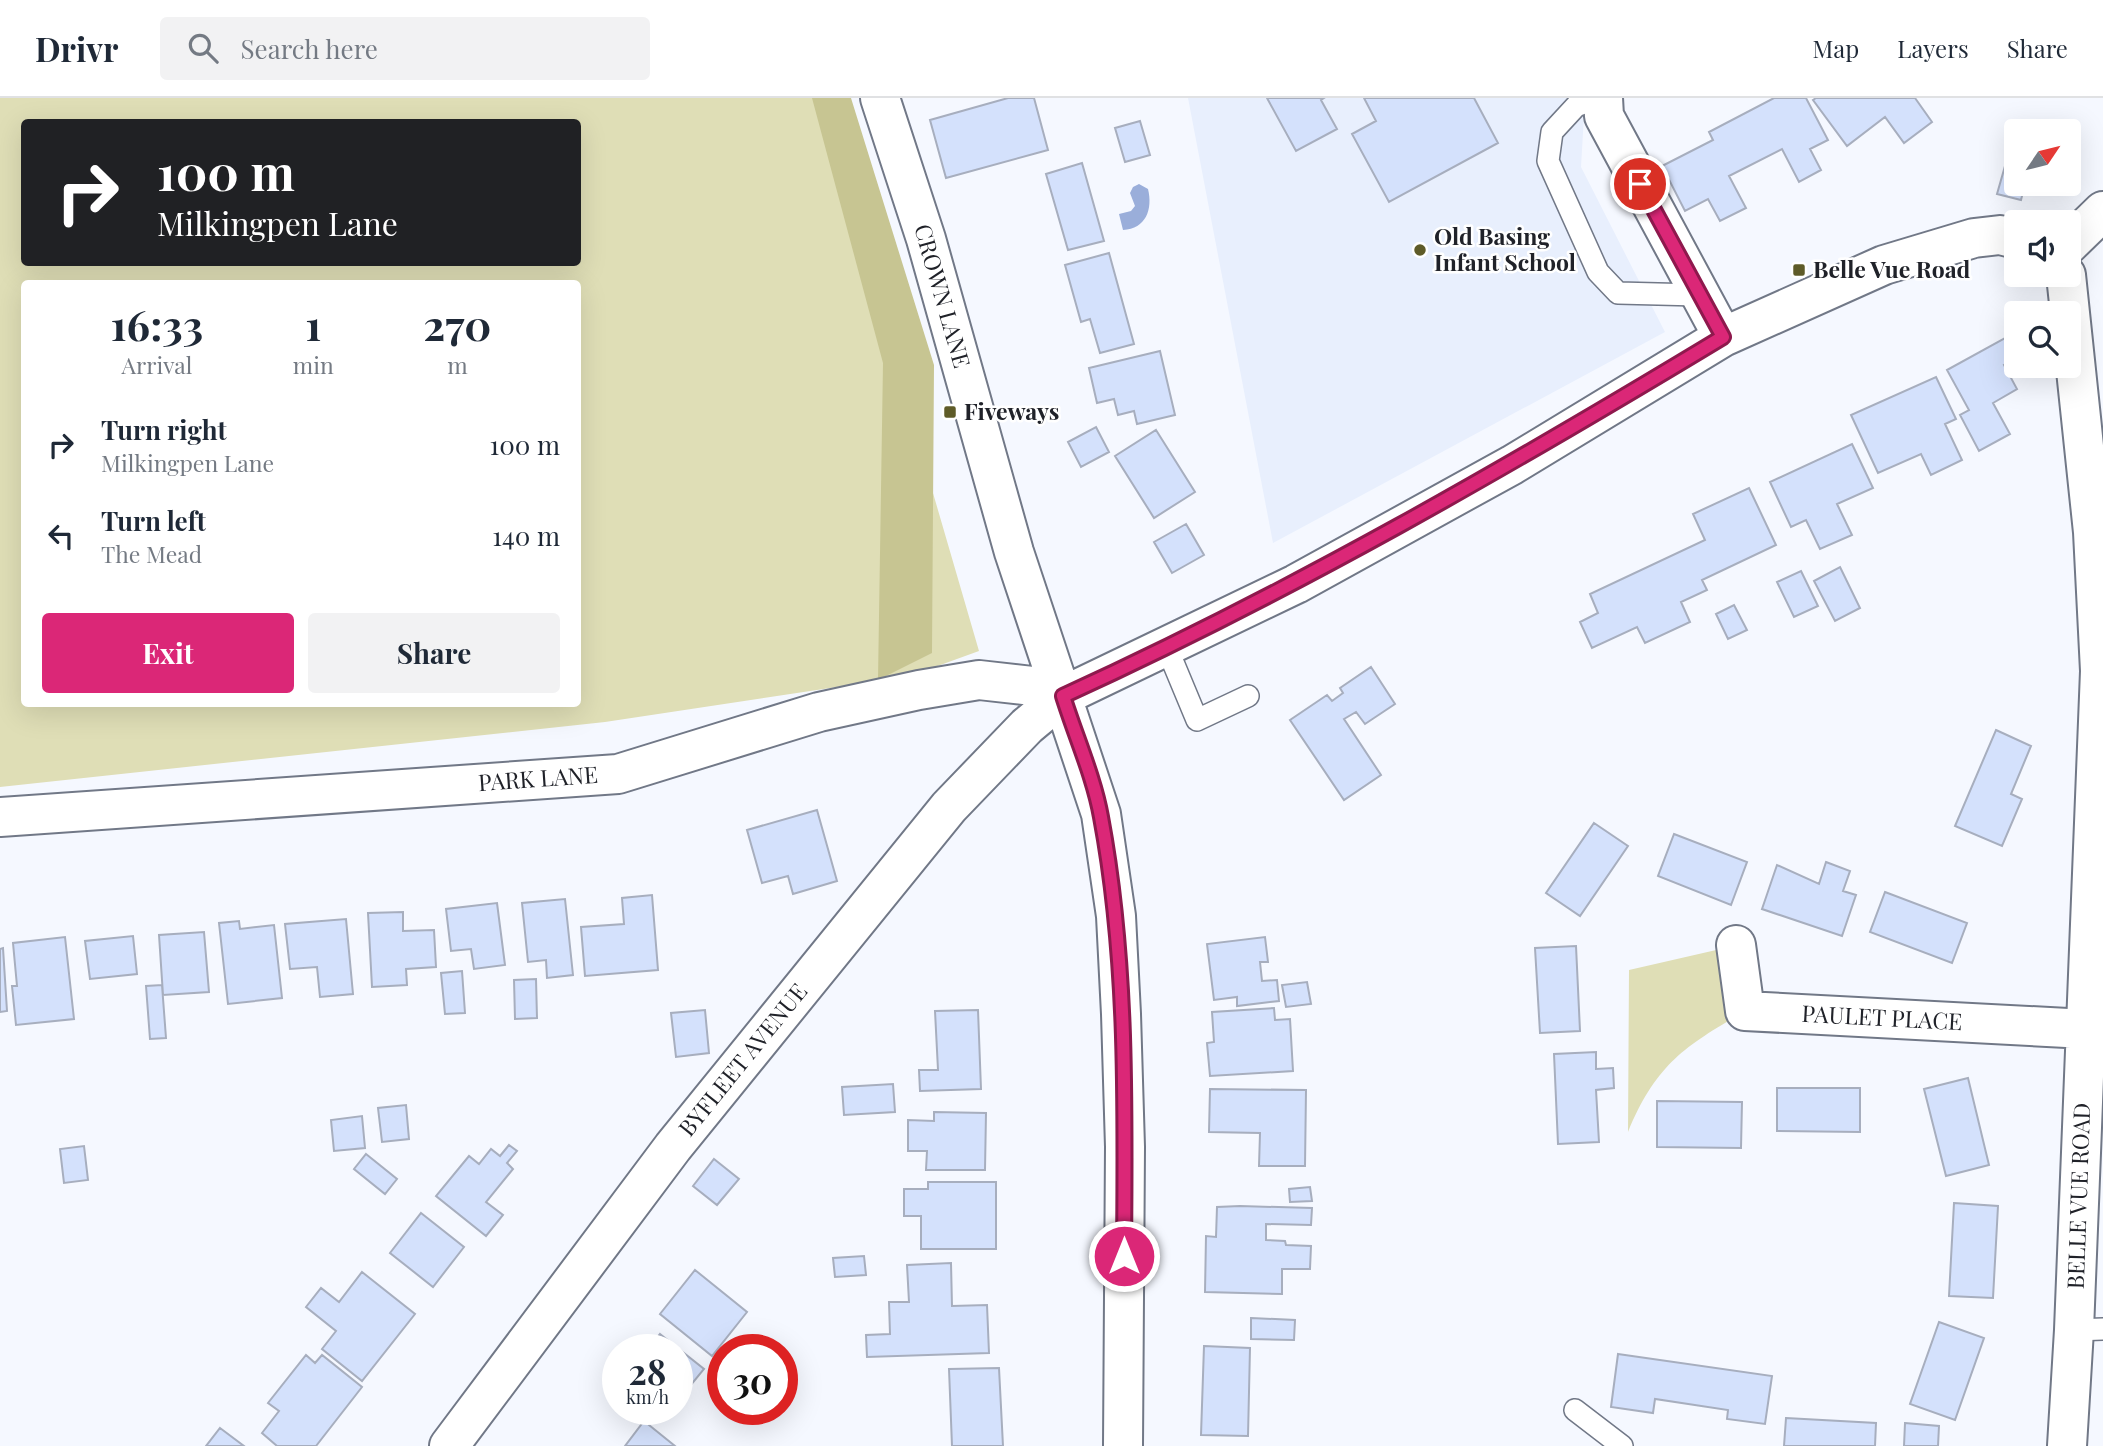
<!DOCTYPE html>
<html lang="en">
<head>
<meta charset="utf-8">
<style>
	body { margin:0; font-family:"Playfair Display",serif; background:#f2f2f3; color:#1f2937; height:100vh; display:flex; flex-direction:column; font-size:26px; white-space:nowrap }
	* { box-sizing:border-box; margin:0 }
	p { font-size:23px; color:#747a83 }
	.icon { flex:none; width:38px; height:38px; fill:none; stroke:currentColor; stroke-width:2; stroke-linecap:round; stroke-linejoin:round }
	.map { position:relative; flex:1; overflow:hidden }
	.sheet { position:absolute; left:21px; top:182px; width:560px; height:427px; display:flex; flex-direction:column; background:#fff; border-radius:7px; box-shadow:0 7px 28px #0002 }
	.sheet>* { flex:none }
	.hud { position:absolute; left:21px; top:21px; width:560px; height:147px; border-radius:7px; box-shadow:0 7px 28px #0002; background:#202124; color:#fff; overflow:hidden }
	.needle { width:46px; rotate:55deg }
	.tools { position:absolute; left:2004px; top:21px; display:grid; gap:14px }
	.tools a { display:grid; place-items:center; width:77px; height:77px; border-radius:7px; background:#fff; box-shadow:0 7px 28px #0002; font-size:35px }
	.speed { position:absolute; left:602px; top:1236px; display:flex; gap:14px; font-size:35px; font-weight:700; text-align:center }
	.speed>* { display:grid; place-content:center; width:91px; height:91px; border-radius:50%; background:#fff; box-shadow:0 7px 28px #0002; line-height:1 }
	.speed small { font-size:18px; font-weight:400 }
	.speed .limit { border:10px solid #d22; background:#fff; color:#111 }
	.pin { position:absolute; display:grid; place-items:center; width:60px; height:60px; color:#fff; margin:-30px; border:4px solid #fff; border-radius:50%; box-shadow:0 2px 7px #0007 }
	.me { position:absolute; width:77px; margin:-38px; rotate:0deg; stroke-linejoin:round; filter:drop-shadow(0 0 5px #0008) }
	.turn { display:flex; align-items:center; gap:24px; height:147px; padding:0 21px; font-size:32px }
	.turn .icon { width:91px; height:91px; stroke-width:2.5 }
	.turn b { display:block; font-size:49px; line-height:60px }
	.eta { display:flex; justify-content:space-evenly; align-items:center; height:119px; text-align:center }
	.eta b { font-size:42px; font-weight:700; line-height:49px }
	.button { display:flex; gap:14px; margin-top:auto; padding:14px 21px }
	.button a { flex:1; height:80px; border-radius:7px; background:#db2777; color:#fff; font-size:28px; font-weight:700; line-height:80px; text-align:center }
	.button a+a { background:#f2f2f3; color:#1f2937 }
	ul { padding:0; list-style:none }
	li { display:flex; align-items:center; gap:21px; height:91px; padding:0 21px }
	li div { flex:1 }
	li b { display:block; font-size:26px }
	li em { font-style:normal }
	header { display:flex; align-items:center; gap:42px; box-sizing:border-box; height:98px; padding:0 35px; background:#fff; border-bottom:2px solid #e0e1e3 }
	header strong { font-size:33px }
	nav { display:flex; gap:38px; margin-inline-start:auto; font-size:24px }
	.search { width:490px; height:63px; background:#f2f2f3; display:flex; align-items:center; gap:18px; box-sizing:border-box; padding:0 24px; border-radius:7px; color:#747a83; font-size:26px }
	.map>svg:first-child { display:block }
	.built { fill:#e8effd }
	.green { fill:#dfdeb6; fill-rule:evenodd }
	.forest { fill:#c7c592 }
	.water { fill:#9aaeda }
	.building { fill:#d4e1fc; stroke:#a7aebe; stroke-width:2 }
	.lines { fill:none; stroke-linecap:round; stroke-linejoin:round }
	.service-casing { stroke:#717887; stroke-width:24 }
	.minor-casing { stroke:#717887; stroke-width:42 }
	.service { stroke:#fff; stroke-width:21 }
	.minor { stroke:#fff; stroke-width:38 }
	.route-casing { stroke:#8e194d; stroke-width:18 }
	.route { stroke:#db2777; stroke-width:12 }
	.poi-dot { fill:#5e5b28; stroke:#fff; stroke-width:2.5 }
	.labels { text-anchor:middle; stroke-width:5; stroke-linejoin:round; paint-order:stroke }
	.poi-label { font-size:23px; font-weight:bold; fill:#202229; stroke:#fff; text-anchor:start }
	.street-label { font-size:23px; fill:#202229; stroke:#fff }
</style>
</head>
<body>
<header>
<strong>Drivr</strong>
<div class="search"><svg class="icon" aria-label="search" viewBox="0 0 24 24"><circle cx="10" cy="10" r="6"/><path d="M15 15l6 6"/></svg>Search here</div>
<nav><a>Map</a><a>Layers</a><a>Share</a></nav>
</header>
<div class="map">
<svg width="2103" height="1348" viewBox="0 0 2103 1348">
	<rect width="100%" height="100%" fill="#f5f8ff"/>
	<!-- built -->
	<path class="built" d="M1188,0h397l-4,69 84,165 -392,211z"/>
	<!-- green -->
	<path class="green" d="M0,0h818l161,553 -69,25 -305,46 -605,65zM24,24h554v140h-554zM24,186h554v420h-554z
		M1738,847l8,66c-62,35 -90,54 -118,121l1,-162z"/>
	<!-- forest -->
	<path class="forest" d="M812,0h39l83,267 -2,288 -54,27 5,-317z"/>
	<!-- water -->
	<path class="water" d="M1139,86l9,5c5,20 -2,40 -25,41l-4,-16 12,-3 4,-5 -5,-13 3,-6z"/>
	<!-- building -->
	<path class="building" d="M1008,0h26l14,52 -102,28 -16,-58z
		M1267,0h57l-3,2 16,29 -41,22z
		M1364,0h110l24,45 -109,59 -37,-68 24,-13z
		M1774,0h32l22,42 -18,9 11,21 -22,12 -17,-33 -53,27 17,32 -26,13 -12,-22 -23,12 -23,-45 51,-26 -4,-8z
		M1816,0h99l17,24 -28,21 -19,-26 -38,29 -34,-46z
		M1140,23l10,34 -25,7 -10,-34z
		M1082,65l22,78 -36,9 -22,-76z
		M2005,68l11,3v15h9l-4,16 -24,-6z
		M1109,155l25,91 -34,9 -10,-34 -9,3 -16,-57z
		M2005,240l11,20 -12,7 13,24 -24,14 17,31 -31,17 -19,-36 9,-5 -22,-40z
		M1160,253l15,64 -38,9 -3,-13 -16,4 -4,-16 -17,4 -8,-35z
		M1936,279l20,42 -11,5 17,36 -31,15 -10,-21 -43,19 -27,-58z
		M1096,329l13,25 -28,15 -13,-25z
		M1156,332l39,62 -41,26 -39,-62z
		M1852,346l21,44 -36,16 15,31 -32,14 -14,-29 -15,7 -21,-45z
		M1749,390l27,57 -74,35 5,10 -26,12 9,20 -45,21 -8,-16 -45,21 -12,-26 18,-9 -8,-19 115,-54 -12,-26z
		M1186,426l18,31 -32,18 -18,-31z
		M1840,469l20,41 -25,13 -21,-40z
		M1801,473l17,35 -24,11 -17,-35z
		M1734,507l13,25 -19,9 -12,-25z
		M1371,569l24,37 -30,20 -9,-12 -12,7 37,56 -37,25 -54,-80 37,-25 5,6 11,-8 -3,-5z
		M1996,632l35,16 -20,48 11,5 -20,47 -47,-20z
		M817,712l20,71 -44,13 -5,-18 -26,7 -15,-53z
		M1594,725l34,23 -48,70 -34,-23z
		M1674,736l73,28 -16,43 -73,-29z
		M1826,764l24,9 -7,20 13,4 -14,41 -80,-27 15,-44 42,19z
		M1885,794l82,31 -15,40 -82,-31z
		M652,797l6,75 -73,6 -4,-49 43,-3 -2,-26z
		M565,801l8,76 -26,3 -1,-18 -18,2 -6,-59z
		M497,805l8,62 -31,4 -3,-20 -20,2 -5,-42z
		M403,814v19l31,-1 2,37 -30,2 1,16 -35,2 -4,-74z
		M346,821l7,75 -33,3 -3,-30 -27,2 -5,-45z
		M239,823l1,8 34,-4 8,73 -54,6 -9,-81z
		M204,834l5,60 -46,3 -4,-60z
		M133,838l4,38 -47,5 -5,-38z
		M65,839l9,82 -58,6 -4,-39h5l-4,-43z
		M1265,839l3,25h-8l2,19 15,-1 2,21 -42,5v-9l-23,3 -7,-56z
		M1576,848l4,85 -40,2 -5,-85z
		M3,850l4,63 -7,1v-63z
		M462,873l3,42 -20,1 -4,-41z
		M536,881l1,39 -22,1 -1,-39z
		M1307,884l4,22 -25,3 -4,-22z
		M162,887l4,53 -16,1 -4,-53z
		M1274,910l1,12 15,-1 3,52 -83,5 -3,-33 7,-1 -2,-30z
		M705,912l4,43 -33,4 -5,-44z
		M978,912l3,79 -61,2 -1,-21h19l-3,-59z
		M1596,954v17l17,-1 1,20 -18,2 3,52 -41,2 -4,-90z
		M1968,980l21,87 -43,11 -22,-87z
		M893,986l2,28 -51,3 -2,-28z
		M1777,990h83v44l-83,-1z
		M1210,991l96,1 -1,76h-46l1,-33 -51,-1z
		M1657,1003l85,1 -1,46 -84,-1z
		M406,1007l3,34 -27,3 -4,-34z
		M934,1014l52,1 -1,57h-59l1,-19h-19v-31l26,1z
		M362,1018l3,32 -31,3 -3,-31z
		M509,1047l8,6 -10,12 6,6 -27,33 17,13 -17,21 -50,-40 33,-40 10,8 12,-15 9,7z
		M84,1048l4,34 -24,3 -4,-34z
		M366,1056l31,25 -12,15 -31,-25z
		M714,1061l25,20 -22,26 -24,-19z
		M928,1084h68v67h-75v-33h-17v-27h24z
		M1310,1089l2,14 -22,1 -1,-13z
		M1954,1105l44,3 -5,92 -44,-2z
		M1240,1108l72,2 -1,17 -45,-1v16l19,1 1,4 25,1 -1,23h-28v25l-77,-2 1,-56 10,1 1,-30z
		M421,1115l43,34 -31,40 -43,-34z
		M864,1158l2,19 -31,2 -2,-19z
		M951,1165l1,43 35,-1 2,48 -122,4 -1,-22 24,-1 -1,-32h20l-2,-37z
		M695,1172l52,42 -35,44 -52,-42z
		M362,1174l53,42 -53,67 -40,-32 14,-18 -30,-24 15,-19 18,14z
		M1251,1220l44,2 -1,20 -43,-1z
		M1939,1224l45,16 -29,82 -45,-16z
		M660,1236l44,35 -27,33v-53h-29z
		M1204,1248l46,2 -2,88 -47,-1z
		M1618,1256l154,22 -7,48 -38,-5 1,-9 -73,-11 -2,14 -42,-6z
		M306,1257l9,8 7,-8 40,32 -46,59h-39l-15,-13 17,-22 -11,-8z
		M999,1270l4,78h-51l-3,-77z
		M650,1311h22l-9,10z
		M1786,1320l90,5 -1,23h-91z
		M644,1323l31,25h-50z
		M1905,1325l34,3 -1,20h-34z
		M220,1330l24,18h-38z"/>
	<g class="lines">
		<defs>
			<path id="service" d="M1597,0l-21,8 -24,26 -4,29 50,111 20,21 80,2
				M1167,550l30,72 51,-24
				M2074,1232l29,-1
				M1575,1312l47,36"/>
			<path id="minor" d="M880,0l46,141 88,313 87,262 15,102 5,98 4,133 -2,299
				M1603,0l1,18 119,221
				M2068,147l35,-34
				M2066,177l27,257 7,139 -26,659 -7,116
				M0,719l618,-43 201,-62 100,-22 60,-10 62,7 22,9
				M1736,847l9,66 341,18
				M449,1348l224,-299 276,-340 78,-81 36,-30 233,-112 216,-119 211,-128 161,-72 90,-27 26,-3 16,4"/>
		</defs>
		<!-- service casing -->
		<use href="#service" class="service-casing"/>
		<!-- minor casing -->
		<use href="#minor" class="minor-casing"/>
		<!-- service -->
		<use href="#service" class="service"/>
		<!-- minor -->
		<use href="#minor" class="minor"/>
	</g>
	<g class="lines">
		<defs>
			<path id="route" d="M1124,1158c1,-146 4,-295 -23,-439 -7,-40 -26,-82 -38,-121 228,-104 445,-229 660,-359l-83,-153"/>
		</defs>
		<!-- route casing -->
		<use href="#route" class="route-casing"/>
		<!-- route -->
		<use href="#route" class="route"/>
	</g>
	<!-- markers -->
	<g class="poi-dot">
		<circle cx="1420" cy="152" r="7"/>
		<rect x="1792" y="165" width="14" height="14" rx="3.5"/>
		<rect x="943" y="307" width="14" height="14" rx="3.5"/>
	</g>
	<g class="labels">
		<!-- poi labels -->
		<g class="poi-label">
			<text x="1434" y="147">Old Basing<tspan x="1434" dy="26">Infant School</tspan></text>
			<text x="1813" y="180">Belle Vue Road</text>
			<text x="964" y="322">Fiveways</text>
		</g>
		<!-- street labels -->
		<g class="street-label">
			<text transform="translate(942 198) rotate(74)" y="8">CROWN LANE</text>
			<text transform="translate(538 681) rotate(-4)" y="8">PARK LANE</text>
			<text transform="translate(1882 920) rotate(3)" y="8">PAULET PLACE</text>
			<text transform="translate(743 962) rotate(-51)" y="8">BYFLEET AVENUE</text>
			<text transform="translate(2079 1098) rotate(-88)" y="8">BELLE VUE ROAD</text>
		</g>
	</g>
</svg>
<div class="tools">
<a><svg class="needle" viewBox="-14 -14 28 28"><path d="M0-13l5 13h-10z" fill="#e53935"/><path d="M0 13l5-13h-10z" fill="#747a83"/></svg></a>
<a><svg class="icon" aria-label="sound" viewBox="0 0 24 24"><path d="M4 9h4l5-4v14l-5-4H4zM17 9q2 3 0 6"/></svg></a>
<a><svg class="icon" aria-label="search" viewBox="0 0 24 24"><circle cx="10" cy="10" r="6"/><path d="M15 15l6 6"/></svg></a>
</div>
<div class="speed"><div>28<small>km/h</small></div><div class="limit">30</div></div>
<div class="pin" style="left:1640px;top:86px;background:#d93025"><svg class="icon" aria-label="arrive" viewBox="0 0 24 24"><path d="M6 21V4h12l-3 4 3 4H6"/></svg></div>
<svg class="me" style="left:1124px;top:1158px" viewBox="-20 -20 40 40"><circle r="17" fill="#db2777" stroke="#fff" stroke-width="3"/><path d="M0-11L8 9 0 5-8 9z" fill="#fff"/></svg>
<div class="hud">
<div class="turn"><svg class="icon" aria-label="right" viewBox="0 0 24 24"><path d="M7 20v-9h11M14 6l5 5-5 5"/></svg><div><b>100 m</b>Milkingpen Lane</div></div>
</div>
<section class="sheet">
<div class="eta">
<div><b>16:33</b><p>Arrival</p></div>
<div><b>1</b><p>min</p></div>
<div><b>270</b><p>m</p></div>
</div>
<ul>
<li><svg class="icon" aria-label="right" viewBox="0 0 24 24"><path d="M7 20v-9h11M14 6l5 5-5 5"/></svg><div><b>Turn right</b><p>Milkingpen Lane</p></div><em>100 m</em></li>
<li><svg class="icon" aria-label="left" viewBox="0 0 24 24"><path d="M17 20v-9H6M10 6l-5 5 5 5"/></svg><div><b>Turn left</b><p>The Mead</p></div><em>140 m</em></li>
</ul>
<div class="button"><a>Exit</a><a>Share</a></div>
</section>
</div>
</body>
</html>
